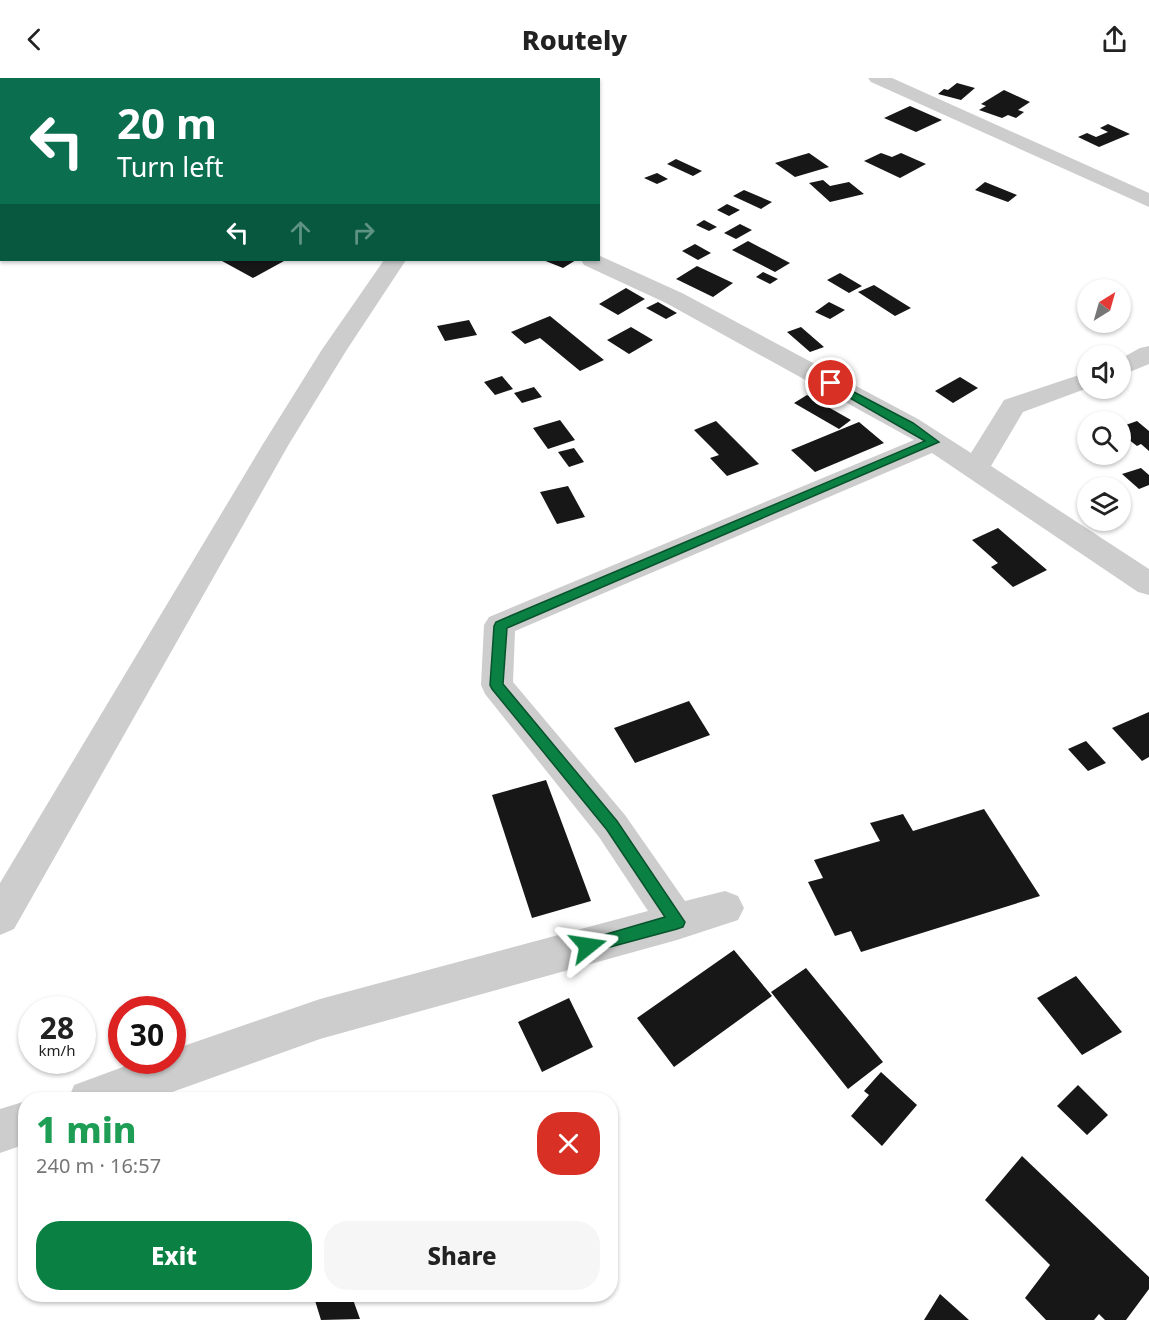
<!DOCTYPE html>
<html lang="en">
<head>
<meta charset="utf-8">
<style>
	body { margin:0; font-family:"Noto Sans",sans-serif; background:#f6f6f6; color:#222; height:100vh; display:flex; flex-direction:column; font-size:22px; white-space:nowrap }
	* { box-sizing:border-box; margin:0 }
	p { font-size:20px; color:#767676 }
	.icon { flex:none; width:33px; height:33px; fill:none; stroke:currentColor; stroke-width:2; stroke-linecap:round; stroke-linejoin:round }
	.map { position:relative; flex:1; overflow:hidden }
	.details { position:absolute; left:18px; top:1014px; width:600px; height:210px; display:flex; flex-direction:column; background:#fff; border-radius:24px; box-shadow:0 2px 4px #0004 }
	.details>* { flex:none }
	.banner { position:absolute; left:0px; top:0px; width:600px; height:183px; box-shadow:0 2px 4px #0004; background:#0b6e4f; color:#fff; overflow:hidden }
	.needle { width:39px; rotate:37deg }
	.buttons { position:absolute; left:1077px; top:201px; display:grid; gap:12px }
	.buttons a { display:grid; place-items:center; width:54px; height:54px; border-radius:50%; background:#fff; box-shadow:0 2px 4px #0004; font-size:30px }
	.speed { position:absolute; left:18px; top:918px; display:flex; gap:12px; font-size:30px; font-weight:700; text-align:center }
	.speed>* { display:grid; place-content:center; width:78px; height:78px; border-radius:50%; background:#fff; box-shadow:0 2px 4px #0004; line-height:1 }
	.speed small { font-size:15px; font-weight:400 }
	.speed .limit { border:9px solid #d22; background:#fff; color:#111 }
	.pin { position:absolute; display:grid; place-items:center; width:51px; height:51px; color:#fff; margin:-26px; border:3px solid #fff; border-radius:50%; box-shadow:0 2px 6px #0007 }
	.me { position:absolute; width:66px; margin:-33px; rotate:75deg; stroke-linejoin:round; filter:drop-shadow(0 0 4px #0008) }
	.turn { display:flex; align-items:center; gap:21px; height:126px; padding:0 18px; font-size:27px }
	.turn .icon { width:78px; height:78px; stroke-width:2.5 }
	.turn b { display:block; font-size:42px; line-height:51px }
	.lanes { display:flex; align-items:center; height:57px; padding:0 18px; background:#0003; justify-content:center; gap:30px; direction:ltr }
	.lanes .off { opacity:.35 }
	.round { display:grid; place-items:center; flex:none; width:63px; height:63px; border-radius:24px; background:#f6f6f6 }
	.head { display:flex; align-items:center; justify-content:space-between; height:102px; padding:0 18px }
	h1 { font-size:36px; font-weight:800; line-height:45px; color:#1e9e55 }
	.button { display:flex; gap:12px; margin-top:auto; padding:12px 18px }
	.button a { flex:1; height:69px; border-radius:24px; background:#0b8043; color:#fff; font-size:24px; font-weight:800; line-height:69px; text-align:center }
	.button a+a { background:#f6f6f6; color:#222 }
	header { display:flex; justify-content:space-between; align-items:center; height:78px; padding:0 18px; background:#fff; font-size:27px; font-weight:800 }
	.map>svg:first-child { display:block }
	.building { fill:#171717 }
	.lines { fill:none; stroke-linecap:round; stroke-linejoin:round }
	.minor { fill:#cdcdcd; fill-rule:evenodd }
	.route { fill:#0b8043; stroke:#07532c; stroke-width:1.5 }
</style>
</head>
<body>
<header><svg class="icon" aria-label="back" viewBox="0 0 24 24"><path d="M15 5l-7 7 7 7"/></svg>Routely<svg class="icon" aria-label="share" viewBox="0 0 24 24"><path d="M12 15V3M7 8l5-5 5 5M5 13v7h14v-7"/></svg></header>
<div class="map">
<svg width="1149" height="1242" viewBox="0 0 1149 1242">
	<rect width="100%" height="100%" fill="#fff"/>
	<!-- building -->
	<path class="building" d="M957,5l18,5 -14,12 -23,-6 6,-5 4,1z
		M1004,12l26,12 -12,8 6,2 -8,6 -8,-3 -6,3 -23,-8 7,-4 -5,-2z
		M910,28l32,14 -26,12 -32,-14z
		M1108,46l22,10 -31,13 -21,-10 9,-4 9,4 12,-5 -8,-4z
		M809,75l20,14 -34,10 -20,-14z
		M881,75l11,4 9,-4 25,11 -26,14 -36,-17z
		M676,81l26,12 -9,5 -26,-12z
		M657,95l11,6 -11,5 -13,-6z
		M823,102l7,6 19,-4 15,12 -34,8 -21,-19z
		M985,104l32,13 -9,7 -33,-12z
		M744,112l28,12 -11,7 -28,-13z
		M727,126l13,6 -11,6 -12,-6z
		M704,142l13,7 -8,4 -13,-6z
		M740,146l12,6 -16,9 -12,-6z
		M748,163l42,22 -15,9 -43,-22z
		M695,166l16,9 -13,7 -16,-9z
		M225,182h56l3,1 -31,17 -31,-17z
		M543,182h33l-13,8z
		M697,188l36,17 -20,14 -37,-18z
		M763,194l15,7 -8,5 -14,-7z
		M840,195l22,13 -13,7 -22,-13z
		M874,207l37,23 -16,8 -37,-24z
		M626,210l19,11 -27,16 -19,-11z
		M658,224l19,11 -11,6 -20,-11z
		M829,224l16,8 -15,9 -15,-7z
		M550,238l54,44 -24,11 -40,-33 -15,6 -14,-12z
		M469,242l8,15 -32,6 -8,-15z
		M631,249l22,13 -24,14 -22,-14z
		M801,249l23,20 -14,5 -23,-20z
		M502,298l11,13 -18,6 -11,-13z
		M960,299l18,11 -25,15 -18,-12z
		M534,309l8,10 -20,6 -8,-10z
		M807,317l44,25 -12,9 -45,-26z
		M560,342l15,20 -27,9 -15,-21z
		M716,343l43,43 -32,12 -17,-18 9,-3 -25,-25z
		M1137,343l12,10v20l-8,-7 -4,2 -17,-13v-6z
		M859,344l25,21 -69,29 -24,-22z
		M574,370l10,14 -15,5 -11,-15z
		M1141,390l8,7v10l-10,4 -17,-15z
		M568,408l17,31 -28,7 -17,-32z
		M998,450l49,42 -34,17 -22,-20 7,-4 -26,-23z
		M689,623l21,34 -75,28 -21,-35z
		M1149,634v45l-7,4 -30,-33z
		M1086,663l20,22 -18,8 -20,-22z
		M546,702l45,121 -59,17 -40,-123z
		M984,731l56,87 -179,56 -10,-21 -16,5 -27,-54 15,-4 -9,-18 66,-19 -10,-18 33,-9 10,17z
		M734,872l38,46 -98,71 -37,-49z
		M806,890l77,94 -35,27 -77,-97z
		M1076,898l46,56 -40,23 -45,-57z
		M569,920l24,49 -51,25 -24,-50z
		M881,994l36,33 -35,41 -31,-30 18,-21 -5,-4z
		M1078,1007l30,30 -21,20 -30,-29z
		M1022,1078l127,121v12l-23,31h-21l-6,-6 -5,6h-48l-21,-22 25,-33 -65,-65z
		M313,1216h38l9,25 -39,1z
		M940,1216l29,26h-45z"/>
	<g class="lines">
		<!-- minor -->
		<path class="minor" d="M565,0h18l-19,2z
			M868,0h24l257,115v14l-278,-125z
			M598,177l84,38 236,126 53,34 33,-53 84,-28v16l-65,24 -32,54 158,103v26l-11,-3 -206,-139 -417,178 -2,51 112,133 60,86 40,-10 13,5 6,12 -6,12 -61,20 -357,99 -170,61h-82l6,-15 68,-25h30v-10l148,-51 328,-88 -49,-74 -114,-143 -4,-9 3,-60 5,-8 425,-177 -248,-137 -82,-38 -3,-5h17z
			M384,182h22l-60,91 -57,93 -275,485 -14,6v-52l263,-439 58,-93z
			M1149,268v18l-29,12v-17l20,-11z
			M26,1023v43l-26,9v-44z"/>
	</g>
	<!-- route -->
	<path class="route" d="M831,302l82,43 26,19 -432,186 -4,56 114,137 68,101 -2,5 -6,2 -89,24 -6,-2 -2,-5 2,-5 83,-24 -58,-87 -115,-141 -2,-4 4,-59 2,-4 429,-181 -98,-56 -2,-2z"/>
</svg>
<div class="buttons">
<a><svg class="needle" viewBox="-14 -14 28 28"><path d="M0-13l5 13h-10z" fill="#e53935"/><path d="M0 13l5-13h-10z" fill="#767676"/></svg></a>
<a><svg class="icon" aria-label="sound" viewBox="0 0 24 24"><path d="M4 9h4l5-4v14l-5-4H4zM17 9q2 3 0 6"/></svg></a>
<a><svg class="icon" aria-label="search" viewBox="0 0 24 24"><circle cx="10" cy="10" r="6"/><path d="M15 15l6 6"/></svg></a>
<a><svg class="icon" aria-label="layers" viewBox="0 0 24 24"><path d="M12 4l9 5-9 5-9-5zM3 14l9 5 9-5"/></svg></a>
</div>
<div class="speed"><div>28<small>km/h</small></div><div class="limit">30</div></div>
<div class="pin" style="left:831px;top:305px;background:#d93025"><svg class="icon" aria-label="arrive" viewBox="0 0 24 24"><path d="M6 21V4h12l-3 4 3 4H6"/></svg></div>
<svg class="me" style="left:588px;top:868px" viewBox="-20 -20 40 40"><path d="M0-17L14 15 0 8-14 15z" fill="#0b8043" stroke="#fff" stroke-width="4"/></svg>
<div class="banner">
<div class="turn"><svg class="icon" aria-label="left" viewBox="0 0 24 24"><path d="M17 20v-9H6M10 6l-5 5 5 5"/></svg><div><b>20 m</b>Turn left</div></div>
<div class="lanes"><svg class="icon" aria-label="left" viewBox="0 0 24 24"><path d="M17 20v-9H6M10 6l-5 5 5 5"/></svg><svg class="icon off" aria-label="ahead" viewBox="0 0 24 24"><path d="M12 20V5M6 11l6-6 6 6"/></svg><svg class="icon off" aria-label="right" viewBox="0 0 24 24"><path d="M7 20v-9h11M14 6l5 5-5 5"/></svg></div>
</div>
<section class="details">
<div class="head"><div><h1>1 min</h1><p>240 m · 16:57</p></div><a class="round" style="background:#d93025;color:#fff"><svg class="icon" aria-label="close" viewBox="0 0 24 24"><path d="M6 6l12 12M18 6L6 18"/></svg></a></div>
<div class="button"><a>Exit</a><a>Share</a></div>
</section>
</div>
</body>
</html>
